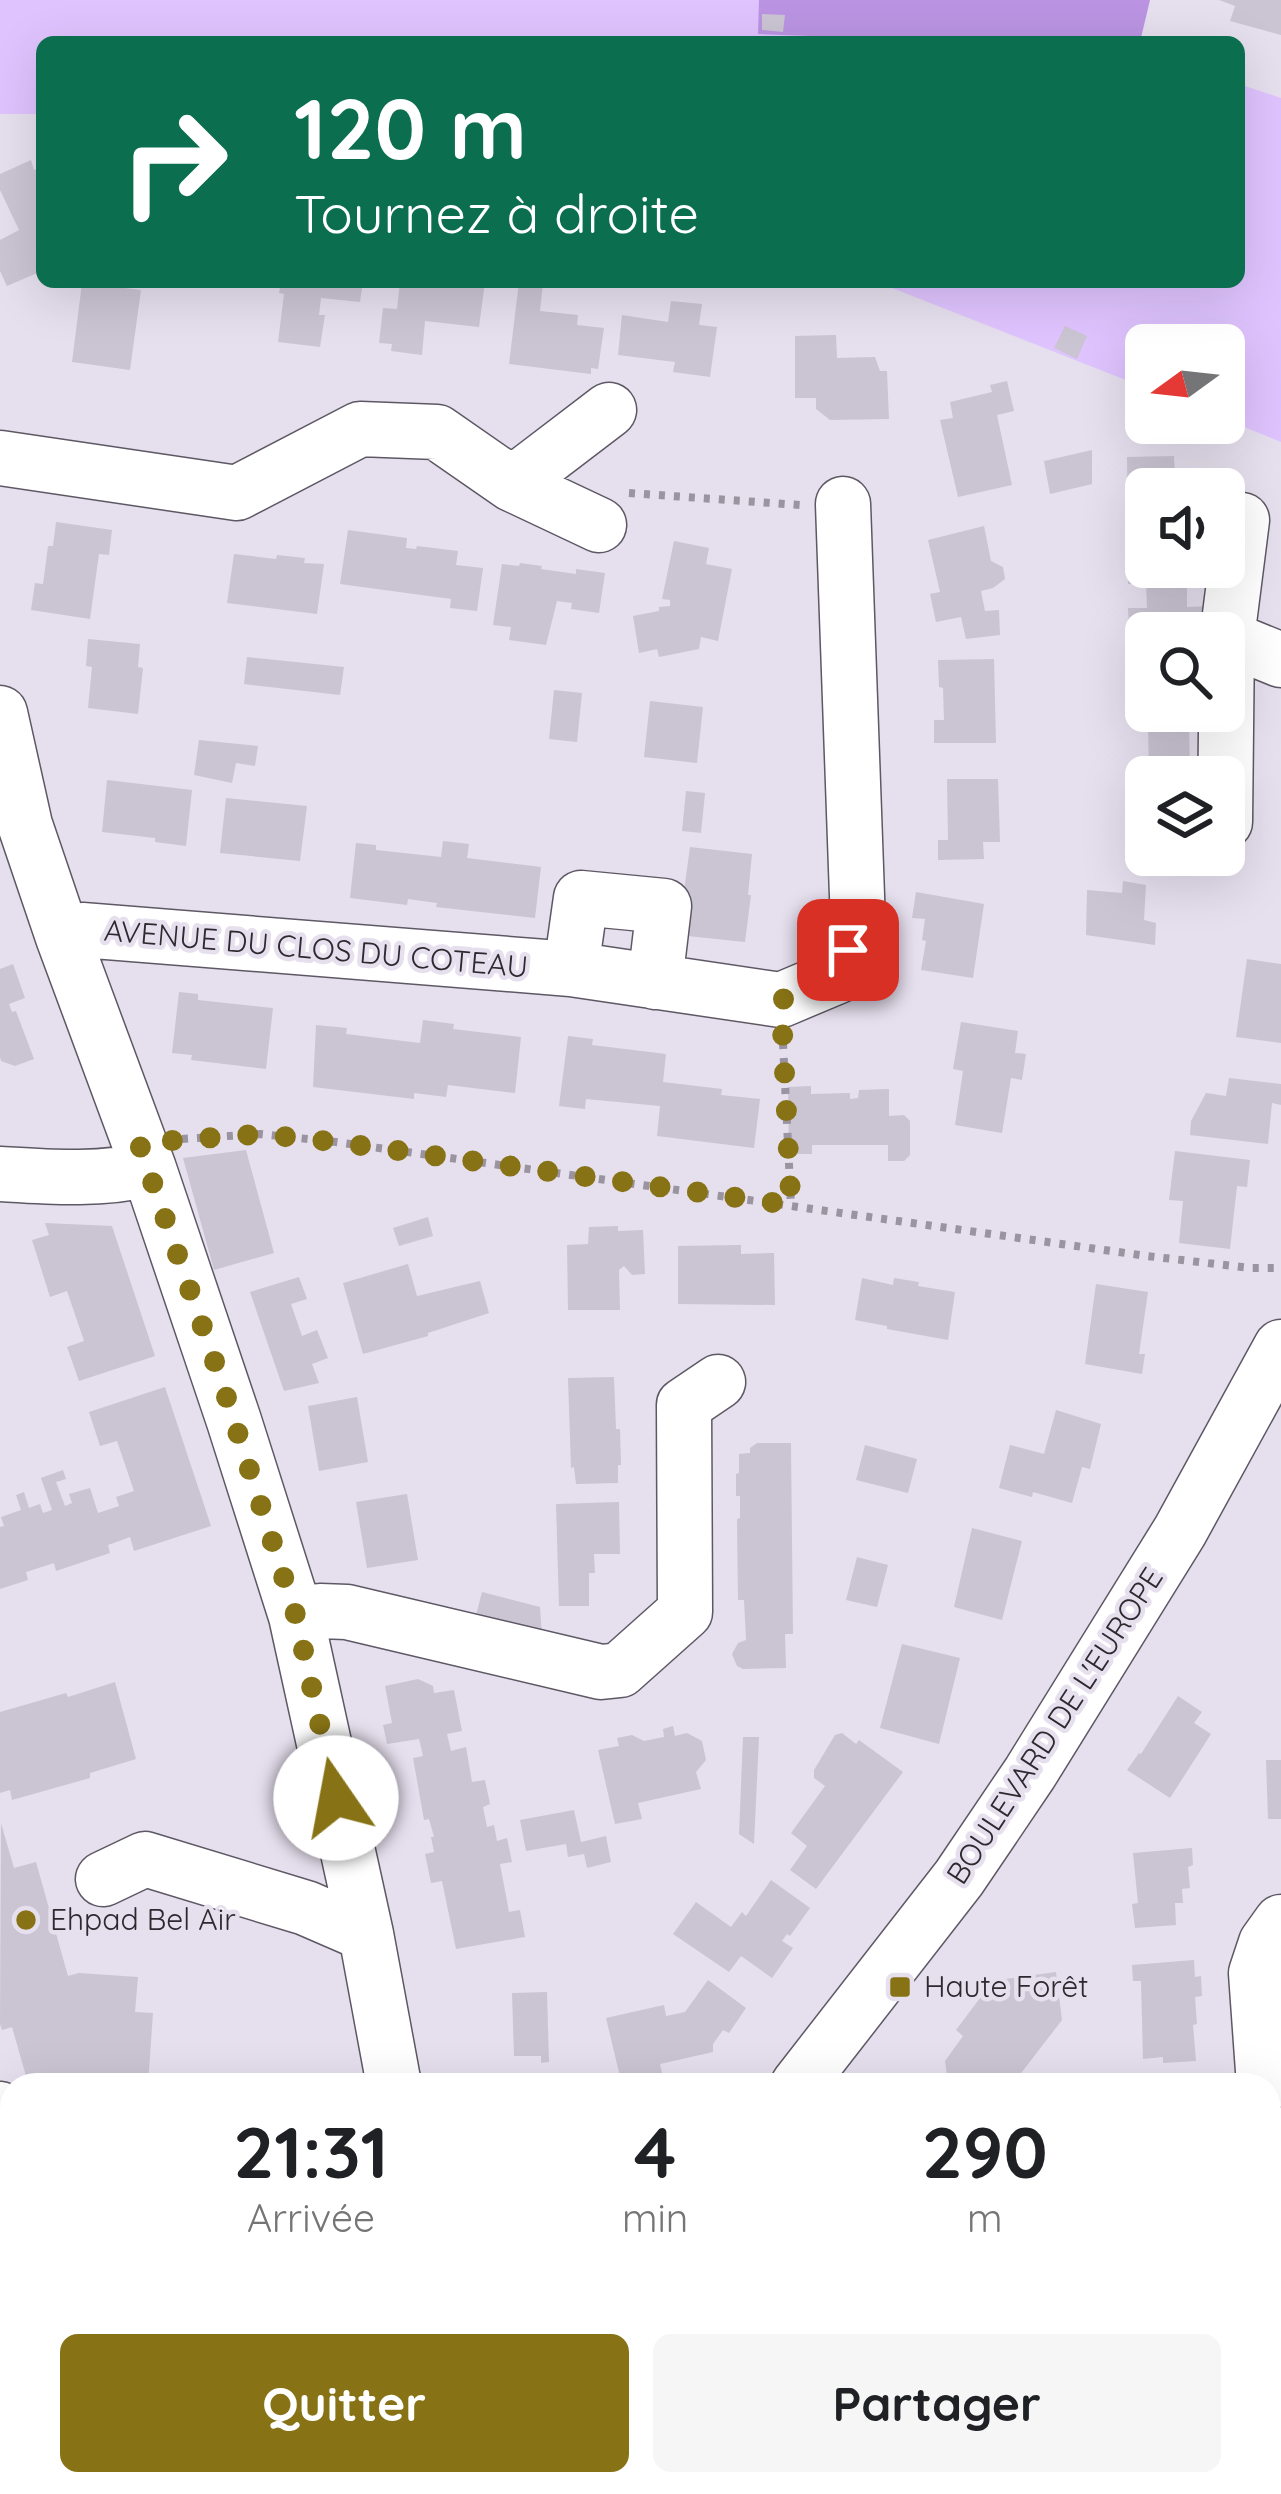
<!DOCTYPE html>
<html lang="fr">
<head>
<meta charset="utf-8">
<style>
	body { margin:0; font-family:Quicksand,sans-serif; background:#f6f6f6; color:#202124; height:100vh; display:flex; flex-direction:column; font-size:45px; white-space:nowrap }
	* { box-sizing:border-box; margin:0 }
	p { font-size:39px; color:#757577 }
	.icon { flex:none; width:66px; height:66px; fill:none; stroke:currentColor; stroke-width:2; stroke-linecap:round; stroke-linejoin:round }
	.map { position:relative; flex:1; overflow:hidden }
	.sheet { position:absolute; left:0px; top:2073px; width:1281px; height:423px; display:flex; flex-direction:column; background:#fff; border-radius:36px 36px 0 0; box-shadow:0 12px 48px #0002 }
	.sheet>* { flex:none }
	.hud { position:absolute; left:36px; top:36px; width:1209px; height:252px; border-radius:18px; box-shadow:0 12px 48px #0002; background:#0b6e4f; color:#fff; overflow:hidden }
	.needle { width:78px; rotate:255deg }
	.controls { position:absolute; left:1125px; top:324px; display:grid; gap:24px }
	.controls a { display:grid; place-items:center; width:120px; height:120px; border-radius:18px; background:#fff; box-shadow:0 12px 48px #0002; font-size:60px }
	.pin { position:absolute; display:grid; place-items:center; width:102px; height:102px; color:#fff; margin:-51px; border-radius:24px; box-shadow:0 6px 18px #0006 }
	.me { position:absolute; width:132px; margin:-66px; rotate:348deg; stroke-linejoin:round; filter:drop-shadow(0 0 9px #0008) }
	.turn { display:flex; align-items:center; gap:42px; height:252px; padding:0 60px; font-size:54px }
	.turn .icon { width:156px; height:156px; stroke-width:2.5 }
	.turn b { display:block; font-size:84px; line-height:102px }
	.eta { display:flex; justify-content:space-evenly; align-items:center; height:204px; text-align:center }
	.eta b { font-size:72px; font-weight:800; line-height:84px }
	.primary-button { display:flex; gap:24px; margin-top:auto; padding:24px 60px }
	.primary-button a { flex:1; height:138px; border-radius:18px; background:#877315; color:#fff; font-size:48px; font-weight:800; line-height:138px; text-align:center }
	.primary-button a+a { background:#f6f6f6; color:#202124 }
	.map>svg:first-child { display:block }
	.green { fill:#dfc3fe }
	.forest { fill:#ba94e2 }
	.building { fill:#cbc4d3 }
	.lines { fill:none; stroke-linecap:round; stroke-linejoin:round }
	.minor-casing { stroke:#5e5865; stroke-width:57 }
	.path { stroke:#99949f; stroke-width:8; stroke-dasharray:6 9; stroke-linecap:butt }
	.minor { stroke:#fff; stroke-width:54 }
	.route { stroke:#877315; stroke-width:21; stroke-dasharray:0 37.8 }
	.poi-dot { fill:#877315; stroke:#e6dfee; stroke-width:4.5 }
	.labels { text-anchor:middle; stroke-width:9; stroke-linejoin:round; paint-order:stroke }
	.street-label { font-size:30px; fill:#2c292f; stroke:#e6dfee }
	.poi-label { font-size:30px; fill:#2c292f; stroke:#e6dfee; text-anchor:start }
</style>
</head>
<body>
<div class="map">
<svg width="1281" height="2494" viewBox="0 0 1281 2494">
	<rect width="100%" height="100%" fill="#e6dfee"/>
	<!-- green -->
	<path class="green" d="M0,0h759v34l213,8h-930v72h-42z
		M1239,84l42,14v344l-57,-23v-74h-78v43l-269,-106h362z"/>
	<!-- forest -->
	<path class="forest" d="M759,0h391l-10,42h-168l-214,-8z"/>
	<!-- building -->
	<path class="building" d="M1219,0h62v35l-51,-14 5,-15z
		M762,14l23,1 -2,17 -21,-2z
		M31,160l3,10 8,-3v104l-35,15 -7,-15v-31l19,-10 -19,-40v-16z
		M281,282h82l-3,20 -39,-4 -2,17h6l-5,32 -42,-5 6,-48 -5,-1z
		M400,282h85l-6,45 -54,-6 -3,34 -31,-4 1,-7 -13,-1 4,-35 14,1z
		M519,282l24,1 -3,28 38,4 -1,10 27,3 -6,41 -7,-1v6l-82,-10z
		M82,283l59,7 -11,80 -58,-8z
		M671,301l31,3 -3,21 18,2 -7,50 -37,-5 2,-10 -57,-7 4,-40 46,7z
		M1065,326l22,10 -10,23 -23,-11z
		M836,335l1,23 38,-1 5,14h7l2,48 -59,1 -14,-11v-11h-21v-62z
		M1007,381l7,30 -17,4 15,70 -54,12 -18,-77 13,-2 -3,-16 42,-10 -2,-7z
		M1092,450v34l-42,10 -6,-33z
		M1174,456l1,19 10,4 1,10h-40v48l-18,1 -1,-81z
		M56,522l56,8 -3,25 -10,-1 -9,65 -59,-9 4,-27 8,1 5,-38h5z
		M984,526l7,35 12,6 2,12 -12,9 -12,3 4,20 14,-1 1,25 -34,4 -5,-22 -25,5 -6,-28 10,-2 -12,-52z
		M348,530l59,8 -1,10 10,1 1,-3 41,5 -2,14 27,3 -6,43 -27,-3 1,-9 -111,-15z
		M674,541l35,7 -3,16 26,5 -14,72 -17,-4 -2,12 -40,8 -2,-8 -18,4 -6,-37 26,-5v-4l11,-1v-6l-8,-1z
		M234,554l42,5 1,-4 28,3 -1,5 20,1 -7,50 -90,-11z
		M1146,560v7h61l1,12h-21v28l21,-1 1,19h-21v8l-59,-2 -1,-23h19l-1,-24h-18v-23z
		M520,563l22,3 -1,3 35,5v-5l29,4 -6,40 -28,-4 1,-6 -15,-2 -11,44 -37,-5 2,-13 -18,-2 9,-61 17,2z
		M88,639l52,5 -2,23 5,1 -5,46 -50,-6 4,-41 -6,-1z
		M1129,654h17v24h-16z
		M247,657l97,10 -4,28 -96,-11z
		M994,659l2,84h-62v-23h10l-1,-32 -4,-1 -1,-27z
		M554,690l28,3 -5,49 -28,-3z
		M650,701l53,6 -6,56 -53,-6z
		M1130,701h16v10h63v8h-20l1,58h-41l-1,-53 -17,1z
		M199,740l59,6 -3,20 -19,-3 -4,20 -38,-8z
		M947,779h51l2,63h-17l1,17 -46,1v-20h10z
		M107,780l85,10 -6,56 -31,-4v-4l-53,-6z
		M1131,780h15v23h-15z
		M686,791l19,2 -4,40 -19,-2z
		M226,798l81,8 -7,55 -80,-8z
		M443,841l26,3 -2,14 74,9 -6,51 -99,-11 1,-4 -29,-4 -1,6 -57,-7 6,-55 20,2v5l65,7z
		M690,847l62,7 -4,41h3l-6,47 -67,-7z
		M1123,881l23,4 -2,35 12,3 -1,22 -69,-10 1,-45 35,3z
		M916,892l68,12 -11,74 -52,-8 5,-29 -4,-1 3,-21 -13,-1z
		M1247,959l34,5v79l-45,-6z
		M13,964l12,34 -16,6 3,8 4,-1 18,48 -19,7 -14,-5 -1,-4v-88z
		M179,992l19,2v6l75,8 -7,61 -75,-9 1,-5 -20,-2z
		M423,1020l31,4 -1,5 68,8 -6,56 -67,-8 -2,12 -32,-4v6l-101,-12 3,-62 31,3 -1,6 74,9z
		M961,1022l57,9 -3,22 11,1 -4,26 -11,-2 -9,55 -47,-8 8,-54 -10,-2z
		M568,1036l25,3 -1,6 74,9 -3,28 59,7 -1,6 39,4 -6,49 -97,-12 3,-30 -74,-7 -1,10 -26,-3z
		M1229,1078l52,6v21l-9,-2 -4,41 -78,-9 1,-14 15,-28 20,3z
		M811,1086v8l39,-1v6l8,-1 1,-8 30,-1v27l15,-1 6,6v34l-6,6h-16v-16h-76v9h-23l-1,-67z
		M246,1150l28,103 -60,17 -31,-112z
		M1175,1151l75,9 -3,27 -10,-1 -7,63 -51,-6 4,-42 -14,-1z
		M428,1217l5,19 -34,10 -6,-18z
		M45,1223l67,3 43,130 -76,25 -12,-34 17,-6 -17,-50 -17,6 -18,-57 17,-5z
		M618,1226v5l25,-1 2,44 -13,1 -8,-9 -5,4 1,40h-52l-1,-65 21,-1 1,-17z
		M741,1245v9l33,-1 1,52 -97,-1v-58z
		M408,1264l9,32 63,-15 9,32 -61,20v3l-65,18 -20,-71z
		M299,1277l8,22 -16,5 11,32 15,-6 11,28 -16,6 7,19 -35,8 -34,-99z
		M862,1278l31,7 1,-7 25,4 -1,4 37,6 -7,48 -61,-11v-3l-32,-6z
		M1096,1284l52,8 -9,62h6l-3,20 -57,-10z
		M614,1377l2,52h4l1,36h-3v18l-42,1 -2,-17 -3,1 -3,-90z
		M165,1387l46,139 -77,25 -4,-14 -22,8 2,8 -54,18 -2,-8 -28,9 2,8 -28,9v-62l4,-1 -3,-9 20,-7 -5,-15 8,-3 5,16 11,-4 3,9 9,-3 -11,-32 22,-8 3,9 -10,3 9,24 7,-3 -3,-9 21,-6 8,25 21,-7 -3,-9 18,-6 -17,-50 -17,5 -11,-34z
		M357,1397l11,65 -49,9 -11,-65z
		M1056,1410l45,14 -11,45 -8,-2 -10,36 -39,-11 -1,5 -33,-9 11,-43 34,9z
		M757,1443h34l2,191h-8l1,34 -43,1 -6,-3 -5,-12 6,-11 8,-3 -2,-40h-6l-1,-81 3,-1v-22h-4v-22l3,-1v-19l11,-1v-5z
		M865,1445l52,14 -9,34 -52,-13z
		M407,1494l11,66 -51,8 -11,-66z
		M619,1502l1,52h-26l1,19h-6v33h-30l-3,-102z
		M972,1528l50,13 -20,79 -48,-13z
		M857,1557l31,8 -11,42 -31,-7z
		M482,1592l58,15 2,30 -67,-18z
		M902,1644l58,14 -21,86 -59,-16z
		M418,1679l15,7 1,7 20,-3 8,41 -15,3 4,17 15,-4 6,35 13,-2 5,24 -7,3 4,20 7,-2 3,16 10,-3 5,24 -12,2 9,48 11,-2 5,27 -69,12 -14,-68 -11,2 -6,-29 9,-2 -3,-15h3l-5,-18 -5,1 -11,-62 10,-2 -4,-17 -32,5 -4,-19 9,-2 -7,-37z
		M115,1682l21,77 -46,14v5l-78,22 -2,-10 -10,3v-81l66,-19 2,4z
		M1178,1696l24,16 -8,11 17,11 -41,64 -43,-28 12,-17 2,1z
		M673,1726l2,10 12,-3 15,8 4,19 -10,12 5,17 -63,14 4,16 -27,5 -17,-74 21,-4 -2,-8 15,-3 12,6 20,-4 -1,-8z
		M842,1733l14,11 3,-4 44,32 -87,117 -26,-19 17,-24 -16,-13 34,-47 -11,-8v-8l21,-35z
		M743,1737h16l-5,107 -15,-10z
		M1266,1760h15v59h-13z
		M574,1810l7,32 25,-6 5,26 -24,6 -3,-14 -16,3 -2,-13 -40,7 -6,-31z
		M1,1823l13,45 22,-6 32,114 11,-3 59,4 -3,35 18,1 -5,72 -120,-2 -16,-56 -10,3 -2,-6z
		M1192,1848l1,17 -5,2 2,21 -8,1 1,14h-8l1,22 -41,3 -3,-24 6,-1 -5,-50z
		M771,1880l39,28 -20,28 -3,-2 -5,7 11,7 -21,30 -31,-22 -12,16 -56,-38 23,-32 35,25 11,-15 4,4z
		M1194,1960l1,17 6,-1 1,20 -7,1 2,27 -4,1 3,36 -33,2v-6l-20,2 -2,-78h-8l-1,-16z
		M1056,1972l6,48 -50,65h-64l-3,-24 18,-25 -7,-6 27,-36 22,-15z
		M708,1980l38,28 -17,25 -6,-3 -10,14v8l-53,12 5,21h-43l-16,-67 58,-13 2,11 19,-4z
		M547,1992l2,70 -8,1v-7h-27l-2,-63z
		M125,2484h114l10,10h-115z
		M1007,2489l51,1v4h-51z"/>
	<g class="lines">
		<defs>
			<path id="minor" d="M0,458l237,35 123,-64 77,3 75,52 87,41
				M512,484l97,-74
				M1227,638l54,22
				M0,713l25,112 38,112 86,232 85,252 62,195 70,318 28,151
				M1225,822l2,-184 15,-118
				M63,937l19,-7 489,39 210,31 57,-24 20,-52 -15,-420
				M571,969l10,-71 83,8 -9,76
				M0,1174c50,3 100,7 149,-5
				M296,1616l24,-5 27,1 254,60 19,-2 65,-58 -1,-207 34,-23
				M103,1879l42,-20 161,49 60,26
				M798,2085l161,-207 71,-105 150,-242 101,-184
				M1264,2085l-8,-112 10,-30 15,-21
				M0,2109l12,6
				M1269,2153l12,144
				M268,2494l6,-10
				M439,2494l9,-10
				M527,2494v-10"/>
		</defs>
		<!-- minor casing -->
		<use href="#minor" class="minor-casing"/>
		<!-- path -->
		<path class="path" d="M629,493l171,12
			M783,1043l8,162
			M182,1139l78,-5 76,8 811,114 103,12h31"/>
		<!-- minor -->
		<use href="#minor" class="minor"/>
	</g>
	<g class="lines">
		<!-- route -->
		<path class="route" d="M336,1798l-40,-182 -75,-236 -82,-237 121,-9 76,8 455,63 -10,-205 57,-24 10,-26"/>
	</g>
	<!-- markers -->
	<g class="poi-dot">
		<circle cx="26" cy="1920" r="12"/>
		<rect x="888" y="1975" width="24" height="24" rx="6"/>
	</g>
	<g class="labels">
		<!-- street labels -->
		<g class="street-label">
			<text transform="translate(316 949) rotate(5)" y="10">AVENUE DU CLOS DU COTEAU</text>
			<text transform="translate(1055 1726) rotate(-57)" y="10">BOULEVARD DE L'EUROPE</text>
		</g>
		<!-- poi labels -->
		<g class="poi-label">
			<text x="50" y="1930">Ehpad Bel Air</text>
			<text x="924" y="1997">Haute Forêt</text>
		</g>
	</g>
</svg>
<div class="controls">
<a><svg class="needle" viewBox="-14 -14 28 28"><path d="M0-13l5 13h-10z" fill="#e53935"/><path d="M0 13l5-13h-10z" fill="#757577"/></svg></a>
<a><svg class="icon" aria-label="sound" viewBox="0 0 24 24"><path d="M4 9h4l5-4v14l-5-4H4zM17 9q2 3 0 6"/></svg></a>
<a><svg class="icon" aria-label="search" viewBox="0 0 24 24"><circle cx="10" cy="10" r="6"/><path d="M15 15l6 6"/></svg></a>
<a><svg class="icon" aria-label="layers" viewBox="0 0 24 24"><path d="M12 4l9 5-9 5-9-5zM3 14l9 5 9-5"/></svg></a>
</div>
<div class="pin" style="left:848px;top:950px;background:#d93025"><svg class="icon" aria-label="arrive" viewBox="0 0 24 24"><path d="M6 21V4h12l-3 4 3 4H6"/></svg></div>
<svg class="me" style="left:336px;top:1798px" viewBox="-20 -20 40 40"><circle r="19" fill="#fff"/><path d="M0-13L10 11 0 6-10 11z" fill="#877315"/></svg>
<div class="hud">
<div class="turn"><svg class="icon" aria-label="right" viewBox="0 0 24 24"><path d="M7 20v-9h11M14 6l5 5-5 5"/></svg><div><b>120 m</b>Tournez à droite</div></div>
</div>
<section class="sheet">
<div class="eta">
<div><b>21:31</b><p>Arrivée</p></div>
<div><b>4</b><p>min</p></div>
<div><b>290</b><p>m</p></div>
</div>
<div class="primary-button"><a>Quitter</a><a>Partager</a></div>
</section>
</div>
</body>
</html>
